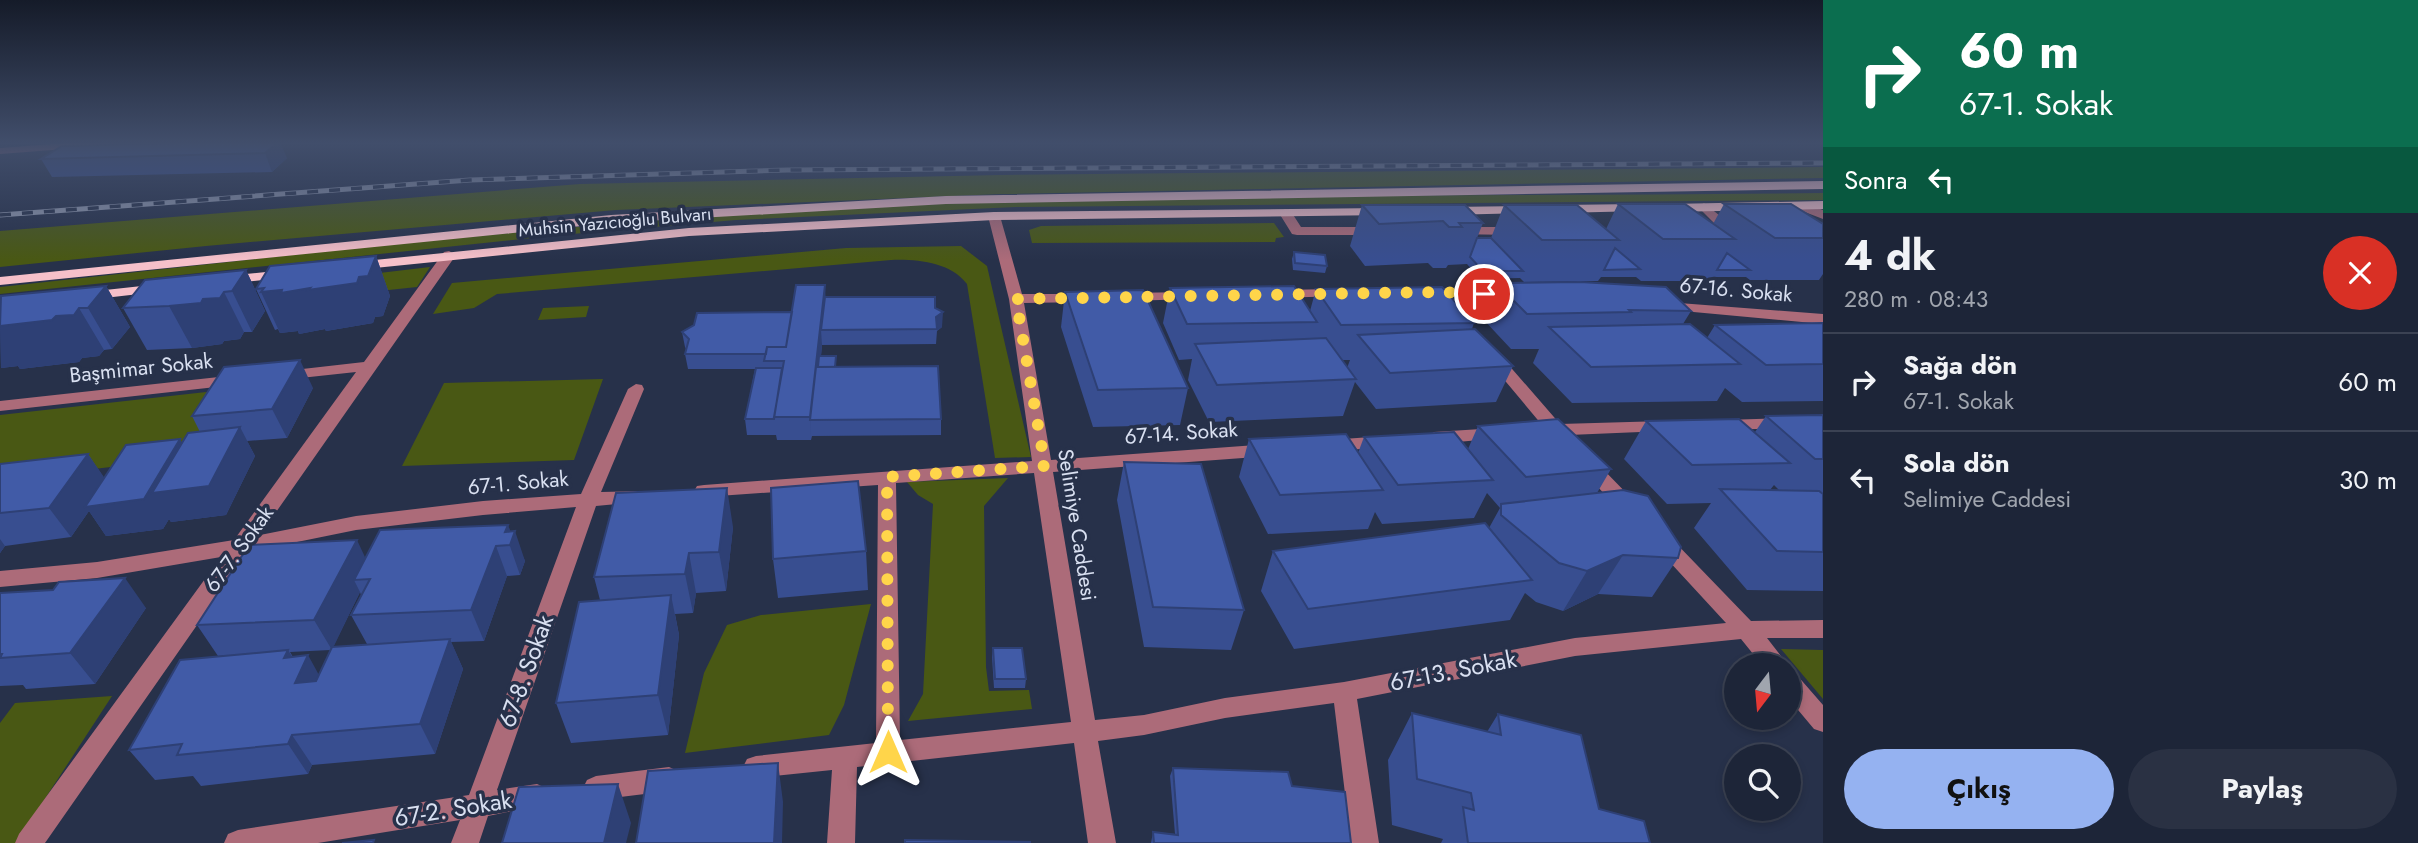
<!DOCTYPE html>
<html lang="tr">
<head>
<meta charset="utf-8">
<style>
	body { margin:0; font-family:Jost,sans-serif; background:#2a3143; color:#f1f3f6; height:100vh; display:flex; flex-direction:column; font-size:26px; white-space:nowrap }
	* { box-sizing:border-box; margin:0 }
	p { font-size:23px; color:#a0a5ae }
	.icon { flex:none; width:38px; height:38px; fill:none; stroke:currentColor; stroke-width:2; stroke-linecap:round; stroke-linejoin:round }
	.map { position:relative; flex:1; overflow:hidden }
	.sheet { display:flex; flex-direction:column; background:#1d2538; width:595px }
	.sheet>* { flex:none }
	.banner { background:#0b6e4f; color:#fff; overflow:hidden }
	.needle { width:46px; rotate:196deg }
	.buttons { position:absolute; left:1724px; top:653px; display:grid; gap:14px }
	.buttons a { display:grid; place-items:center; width:77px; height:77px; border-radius:50%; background:#1d2538; box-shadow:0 4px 10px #0003,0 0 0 2px #3b4253; font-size:35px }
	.pin { position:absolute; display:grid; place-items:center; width:60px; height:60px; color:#fff; margin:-30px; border:4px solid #fff; border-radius:50%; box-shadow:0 2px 7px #0007 }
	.me { position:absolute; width:77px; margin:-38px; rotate:0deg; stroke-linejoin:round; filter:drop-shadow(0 0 5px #0008) }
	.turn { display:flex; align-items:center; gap:24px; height:147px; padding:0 21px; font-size:32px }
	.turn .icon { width:91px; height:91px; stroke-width:2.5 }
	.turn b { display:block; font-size:49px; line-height:60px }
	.then { display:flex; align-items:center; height:66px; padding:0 21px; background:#0003; gap:14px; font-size:26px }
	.round { display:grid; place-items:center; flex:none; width:74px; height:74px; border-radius:37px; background:#2a3143 }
	.summary { display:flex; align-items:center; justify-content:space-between; height:119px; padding:0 21px }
	h1 { font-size:42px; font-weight:700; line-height:52px }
	.action { display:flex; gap:14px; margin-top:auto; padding:14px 21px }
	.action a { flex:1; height:80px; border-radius:42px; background:#95b2f1; color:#111; font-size:28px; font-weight:700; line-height:80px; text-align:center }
	.action a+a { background:#2a3143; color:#f1f3f6 }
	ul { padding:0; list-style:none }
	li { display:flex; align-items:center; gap:21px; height:98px; padding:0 21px; border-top:2px solid #3b4253 }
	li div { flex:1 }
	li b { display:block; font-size:26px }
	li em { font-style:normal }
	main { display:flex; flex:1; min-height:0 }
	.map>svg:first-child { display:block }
	.green { fill:#495814 }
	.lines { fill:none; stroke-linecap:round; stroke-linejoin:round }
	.minor { fill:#ac6b79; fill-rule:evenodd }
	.major { fill:#f6c0c9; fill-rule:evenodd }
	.rail-casing { stroke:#9199ae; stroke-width:5 }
	.rail { stroke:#27314a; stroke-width:3.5; stroke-dasharray:11; stroke-linecap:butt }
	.wall { fill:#384e90; fill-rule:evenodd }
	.shaded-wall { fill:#2e4075 }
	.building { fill:#415ba7; stroke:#2e4075; stroke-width:2 }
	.route { stroke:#ffd54a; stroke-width:12; stroke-dasharray:0 21.6 }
	.labels { text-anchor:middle; stroke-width:7; stroke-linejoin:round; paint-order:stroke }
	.far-street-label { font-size:18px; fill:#d9e0f1; stroke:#27314a }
	.street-label { font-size:21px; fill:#d9e0f1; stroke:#27314a }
	.near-street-label { font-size:24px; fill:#d9e0f1; stroke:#27314a }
</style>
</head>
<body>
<main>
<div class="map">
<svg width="1823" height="843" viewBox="0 0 1823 843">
	<rect width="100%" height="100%" fill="#27314a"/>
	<!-- green -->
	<path class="green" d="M1823,167v11l-823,16 -384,16 -410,36 -206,21v-36l580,-47 420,-9z
		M1823,193v7l-807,7 -280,13 -176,15 -560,59v-7c295,-32 590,-68 887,-81 311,-14 624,-9 936,-13z
		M1274,223l10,14 -8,1 -1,4 -243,1 -3,-13 12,-4z
		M961,246l26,20 44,191 -36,1 -28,-174c-17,-22 -50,-25 -76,-24l-394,34 -23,14 -41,6 19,-31 394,-35z
		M430,267l-13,20 -132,14 10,-18z
		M589,306l-3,11 -48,3 5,-12z
		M603,379l-29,81 -172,6 42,-83z
		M233,389l-37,68 -196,23v-65z
		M1008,478l-24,28 2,161 3,24 40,-1 3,19 -124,12 15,-27 10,-190 -15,-9 -11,-13z
		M871,604l-27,101 -15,30 -144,18 19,-80 23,-48 34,-10z
		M1781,649l42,1v49z
		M112,696l-96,147h-16v-120l15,-20z"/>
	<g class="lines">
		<!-- minor -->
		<path class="minor" d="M79,142h45l-6,3 -118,9v-6z
			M1801,202l22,8v9l-26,-10 -2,-3z
			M1704,203l26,21v6l-20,1 -2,-3 7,-4 -17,-17z
			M1285,209l5,1 11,17h75l7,4 -7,4h-79l-5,-1 -13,-21z
			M994,212l6,4 22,78h64l7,4 -7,4 -62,1 27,157 219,-16 9,6 -9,6 -217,16 42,248 49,-5 81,-17 119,-16 231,-44 151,-15 -71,-77 -3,-5 3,-5 7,-2 7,2 82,85 72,-1v18h-56l21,27h-26l-21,-26 -166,17 -218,43 22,144h-28l-17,-140 -109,15 -81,17 -46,6 18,102h-28l-14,-100 -217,24 -2,76h-28l5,-73 -76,8 -9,-3 -4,-8 4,-8 9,-3 120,-13 2,-258 -174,12 -7,-1 -3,-5 3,-5 7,-1 328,-24 -23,-162 -21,-83zM1034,473l37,249 -171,18 -4,-257z
			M1456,227h60l7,4 -7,4 -65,-1 -2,-3z
			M449,251l7,4 -196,280 96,-19 127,-15 98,-7 47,-105 8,-5 6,1 2,4 -43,103 44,-1 3,5 -3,5 -7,1 -42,4 -99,284 40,-6 9,4 4,8 -4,8 -58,12 -9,27h-28l9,-23 -142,23h-94l4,-9 10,-4 231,-35 107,-288 -93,8 -127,15 -108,22 -203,291h-30l4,-9 202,-277 -124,21 -97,9v-16l97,-9 137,-22 122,-168 -74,8 -8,-5 2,-3 88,-10 80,-110z
			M1425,288l91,3 7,4 -7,4 -96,-4 -2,-3 2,-3z
			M1338,289l7,4 -2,3 -68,2 -7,-4 7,-4z
			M1191,292l5,1 2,3 -2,3 -72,2 -7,-4 7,-4z
			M1666,302l157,12v10l-162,-15 -2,-3z
			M1494,353l6,2 60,69 104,-3 9,5 -9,5 -95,4 -3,4c-8,2 -24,-2 -29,-9l5,-5 -56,-67z
			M237,375l8,5 -2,4 -243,27v-10z
			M1823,417v10l-99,3 -9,-5 9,-5z
			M1497,428l6,2 3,4 -3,4 -69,6 -9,-6 9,-6z
			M1385,436l9,6 -3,4 -62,6 -9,-6 9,-6z
			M1589,460l7,2 41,42 3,5 -3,5h-14l-41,-44 -2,-4z
			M1788,672l8,2 27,31v27l-9,-3 -26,-31z
			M669,767l9,4 4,8 -4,8 -9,4 -73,9 -9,-4 -4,-8 4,-8 9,-4z"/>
		<!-- major -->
		<path class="major" d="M1823,181v8l-877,15 -335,19 -611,62v-8l611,-62 335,-19z
			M1823,201v8l-154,3 -6,-4 6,-4z
			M1637,204l4,1v6l-81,2 -6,-4 6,-4z
			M1525,206l6,4 -2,3 -81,2 -6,-4 6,-4z
			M1382,208l5,1v6l-393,5 -305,16 -334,34 -7,-4 7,-4 334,-34 305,-16z
			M285,270l7,4 -2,3 -64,7 -7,-4 7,-4z
			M160,284l7,4 -2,3 -78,9 -7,-4 7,-4z"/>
		<defs>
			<path id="rail" d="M0,215l470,-35 317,-10 1036,-7"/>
		</defs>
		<!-- rail casing -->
		<use href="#rail" class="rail-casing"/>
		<!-- rail -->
		<use href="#rail" class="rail"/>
	</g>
	<!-- wall -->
	<path class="wall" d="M231,142l56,16 -15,14 -220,5 -11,-18z
		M1618,204l95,20 11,-20 99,20v50l-4,6h-69l-4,-3h-33l-2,4h-70l-5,-4h-35l-3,4 -74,1 -4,-4 -40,1 -13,-15 -19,1 -2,3h-13l-5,-5 -63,3 -15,-20 12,-41 121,18 -6,15h14l13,-33 102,24z
		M1294,252l33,14 -2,7 -32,-3 -1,-11z
		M376,256l14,40 -7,20 -8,1 -2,6 -47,8 -1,-2 -26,5 -1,-3 -18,2 -2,-4 -3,1 -19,-41z
		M246,270l19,41 -13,21h-8l-4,7 -16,2 -2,3 -30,4 -45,2 -24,-42z
		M1496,283l195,28 -8,13 24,14 8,-13 108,-2v78l-81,1 -17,-14 -8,13 -145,2 -39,-40 6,-14h-28l-29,-31z
		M106,286l24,41 -18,22 -8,1 -5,6 -17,2 -3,4 -59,7 -2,-3 -17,2 -1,-71z
		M1170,288l140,23 6,-22 158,34 -2,6 41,37 -17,36 -120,7 -21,-27 -12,34 -134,6 -21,-42 4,-21 -13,1 -16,-37zM1342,360h8l-3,8z
		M1065,292l123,96 -8,37 -87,2 -32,-100z
		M826,297l109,11 7,19 -5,4 -1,13 -114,1 -1,11 15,11 105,52v16l-129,1 -1,4h-34l-1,-5h-29l-2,-16 10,-50h-67l-3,-15 1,-5 -1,-2 -3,-15 110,-20z
		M313,388l-26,50 -40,3 8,15 -29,59 -55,7 -2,-3 -6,10 -57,7 -17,-25 -18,26 -66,9 -5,7v-89l88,-10 16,24 78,-35 18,-11 -8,-16z
		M1823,415v176l-76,-1 -53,-62 17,-25 -44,1 -43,-45 22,-38 109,11 11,-16zM1774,485l5,5h-9z
		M1478,426l133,43 -14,24 81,65 -26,39 -54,-3 -35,17 -27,-9 -11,-9 -15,27 -216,29 -33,-58 12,-40 216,-23 11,-20 -13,-15 -13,25 -92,6 -7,-12 -7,17 -100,5 -29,-57 10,-38 109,14 6,-16 104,12z
		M1124,462l120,148 -13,40 -87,-3 -27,-147z
		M733,527l-7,64 -30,2 -3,20 -18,1 4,21 -11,100 -97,8 -15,-40 44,-103 -6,-23z
		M511,531l14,30 -5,14 -13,1 -23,65 -33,1 12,27 -28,85 -123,11 -4,9 -107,12 -8,-10 -38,4 -26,-30 101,-95 -12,1 -21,-31 168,-67zM360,592l1,3 -10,20 16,29 -34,3zM330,650l-11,25 -26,-18 -3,-5z
		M866,551l2,39 -90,8 -5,-39z
		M0,593l146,15 -51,76 -69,5 -3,-4 -23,1z
		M993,648l33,31 -1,9h-31l-2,-31z
		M1412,713l75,19 11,-18 101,95 51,34h-209l2,-4 -51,-14 -4,-65z
		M1173,768l119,18 59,57h-200l2,-11 22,2 -5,-58z"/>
	<!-- shaded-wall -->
	<path class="shaded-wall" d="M278,142h2l7,16 -15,14 -7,-19z
		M376,256l14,40 -7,20 -8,1 -2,6 -47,8 -1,-2 -26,5 -1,-3 -18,2 -19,-41 49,-4 49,-11z
		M246,270l19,41 -13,21 -20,-41z
		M825,285l1,21 -5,24 1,15 -3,29 -9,46 1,20 -1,-23z
		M106,286l24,41 -18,22 -24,-41z
		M224,292l20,40 -4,7 -16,2 -2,3 -30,4 -23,-42 34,-7z
		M79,308l25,42 -5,6 -17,2 -3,4 -59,7 -2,-3 -17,2 -1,-42z
		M943,312l-1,15 -5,4 -1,-14z
		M300,360l13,28 -26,50 -15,-29z
		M240,427l15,29 -29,59 -55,7 -2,-3 -6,10 -57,7 -17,-25 -18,26 -22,-29 39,-54 20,29 72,-44 17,29z
		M727,488l6,39 -7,64 -7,-39z
		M508,525l5,12 2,-6 10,30 -5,14 -15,-43z
		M0,539l5,7 -5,7z
		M357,540l14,30 -17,10 6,12 -28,58 -18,-30z
		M496,546l11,30 -23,65 -13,-31z
		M689,553l7,40 -3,20 -8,-39z
		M1623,555l-25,39 -35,17 24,-40z
		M125,578l21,30 -51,76 -25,-31z
		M671,595l8,40 -11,100 -10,-40z
		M450,639l13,30 -28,85 -15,-30z
		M288,650l13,21 7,-16 17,31 -30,-3 -11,-25z
		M292,735l20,30 -4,9 -20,-30z
		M778,763l5,39 -1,41h-8z
		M618,784l13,39 -5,20h-22z"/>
	<!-- building -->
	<path class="building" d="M231,142h47l-13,11 -224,6 21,-13z
		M1618,204h67l50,35h-72z
		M1724,204h67l32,20v14h-48z
		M1362,205h103l18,18h-24l3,4h-13l-6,-6 -64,3z
		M1504,205h73l42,35h-77z
		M1477,238h14l32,33h-40l-13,-14z
		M1615,248l25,21 -36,1z
		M1294,252l31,3 2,11 -32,-3z
		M1727,253l23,17h-33z
		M376,256l-8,20 -9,1 -2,6 -49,7 2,-2 -29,5 1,-3 -21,2 3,-4 -8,1 14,-23z
		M246,270l-14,21 -8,1 -4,6 -17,1 -2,4 -32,3 -46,2 22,-28z
		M1580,282l86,5 25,24 -62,-1 2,2 -104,2 -31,-31z
		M796,285h29l-15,132h-36l10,-56h-20l3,-14h19z
		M106,286l-18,22h-9l-5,7 -18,1 -4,4 -52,6 1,-30z
		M1294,286l23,36 -130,2 -17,-36z
		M1442,287l32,36 -133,2 -25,-36z
		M1143,290l45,98 -90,2 -33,-98z
		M825,297h110v11l8,4 -7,5 1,12 -116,1z
		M792,312l-6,35h-19l-1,7h-81l4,-15 -7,-7 12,-7 3,-12z
		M1823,323v41l-57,1 -51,-40z
		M1690,324l50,40 -149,3 -42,-40z
		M1475,329l38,37 -123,7 -32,-38z
		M1326,338l30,41 -139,6 -22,-41z
		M819,356h17l-1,11h-17z
		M300,360l-28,49 -80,7 32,-49z
		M938,366l3,53 -131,1 6,-53z
		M756,368h26l-8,51h-29z
		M1823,415v44h-8l-49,-43z
		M1558,419l53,50 -85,8 -48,-51z
		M1739,419l51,44 -98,2 -46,-44z
		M240,427l-31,59 -57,7 36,-60z
		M1454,432l39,48 -95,5 -34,-48z
		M1346,434l37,56 -103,5 -31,-56z
		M180,439l-36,60 -59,8 41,-62z
		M88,454l-39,54 -49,5v-49z
		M1124,462l77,2 43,146 -91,-3z
		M858,481l8,70 -93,8 -2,-71z
		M727,488l-8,64 -30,1 -4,21 -91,3 22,-84z
		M1720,489l99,2 4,3v58l-46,-1z
		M1623,490l25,6 33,51 -3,11 -55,-3 -36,16 -28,-8 -58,-48v-11z
		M1485,523l47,57 -224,29 -35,-58z
		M508,525l-3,7 10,-1 -5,14 -14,1 -25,64 -120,5 19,-36 -16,1 26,-50z
		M357,540l-43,80 -117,5 52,-80z
		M125,578l-55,75 -70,5 2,-4h-2v-61l53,-3 6,-8z
		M671,595l-13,100 -102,8 23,-101z
		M450,639l-30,85 -128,11 -4,9 -111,11 5,-11 -53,6 51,-90 108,-10 -4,8 24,-3 -13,28 21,-2 16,-34z
		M993,648h29l4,31h-31z
		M1412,713l89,22 -3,-21 83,21 18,74 45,12 6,22h-182l-5,-36 11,3 -3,-17 -54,-14z
		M778,763l-4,80h-138l12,-72z
		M1173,768l115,4 4,14 53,6 6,51h-197l-1,-11 25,3z
		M618,784l-14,59h-102l17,-56z
		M374,840l-1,3h-31z
		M905,840l125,2v1h-125z"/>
	<!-- sky -->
	<linearGradient id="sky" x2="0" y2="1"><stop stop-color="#151b29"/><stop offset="0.55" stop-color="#414e6b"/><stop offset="1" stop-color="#414e6b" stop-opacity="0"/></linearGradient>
	<rect width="1823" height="260" fill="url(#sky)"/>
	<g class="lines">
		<!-- route -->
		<path class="route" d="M888,752l-1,-275 158,-11 -29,-167 421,-7 47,2"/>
	</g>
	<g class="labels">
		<!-- far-street labels -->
		<g class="far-street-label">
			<text transform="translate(615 222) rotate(-5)" y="6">Muhsin Yazıcıoğlu Bulvarı</text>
		</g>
		<!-- street labels -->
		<g class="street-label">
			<text transform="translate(1736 290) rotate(5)" y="7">67-16. Sokak</text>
			<text transform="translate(141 368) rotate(-6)" y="7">Başmimar Sokak</text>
			<text transform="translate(1181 433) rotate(-4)" y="7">67-14. Sokak</text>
			<text transform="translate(518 483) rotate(-5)" y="7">67-1. Sokak</text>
			<text transform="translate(1077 525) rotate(81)" y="7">Selimiye Caddesi</text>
			<text transform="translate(239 549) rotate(-54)" y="7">67-7. Sokak</text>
		</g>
		<!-- near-street labels -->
		<g class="near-street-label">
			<text transform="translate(526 671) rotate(-70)" y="8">67-8. Sokak</text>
			<text transform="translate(1453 671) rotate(-11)" y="8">67-13. Sokak</text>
			<text transform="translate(453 809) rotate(-9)" y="8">67-2. Sokak</text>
		</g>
	</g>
</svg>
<div class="buttons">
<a><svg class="needle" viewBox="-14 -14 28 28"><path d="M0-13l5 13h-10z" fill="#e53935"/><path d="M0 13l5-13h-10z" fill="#a0a5ae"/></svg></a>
<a><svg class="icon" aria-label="search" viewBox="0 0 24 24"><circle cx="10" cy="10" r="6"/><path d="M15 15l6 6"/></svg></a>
</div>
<div class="pin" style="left:1484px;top:294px;background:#d93025"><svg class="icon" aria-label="arrive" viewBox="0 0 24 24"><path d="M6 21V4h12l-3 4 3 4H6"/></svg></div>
<svg class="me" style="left:888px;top:752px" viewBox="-20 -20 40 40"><path d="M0-17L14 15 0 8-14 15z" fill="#ffd54a" stroke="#fff" stroke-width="4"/></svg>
</div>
<section class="sheet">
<div class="banner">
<div class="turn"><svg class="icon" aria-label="right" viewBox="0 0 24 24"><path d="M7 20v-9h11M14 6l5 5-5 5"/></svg><div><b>60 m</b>67-1. Sokak</div></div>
<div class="then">Sonra<svg class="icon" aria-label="left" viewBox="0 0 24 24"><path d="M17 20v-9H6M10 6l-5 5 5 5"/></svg></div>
</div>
<div class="summary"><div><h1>4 dk</h1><p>280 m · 08:43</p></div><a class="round" style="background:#d93025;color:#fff"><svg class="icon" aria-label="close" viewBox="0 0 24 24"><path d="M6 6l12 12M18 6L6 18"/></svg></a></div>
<ul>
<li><svg class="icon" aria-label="right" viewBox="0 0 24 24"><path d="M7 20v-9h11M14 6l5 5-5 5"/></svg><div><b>Sağa dön</b><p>67-1. Sokak</p></div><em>60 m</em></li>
<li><svg class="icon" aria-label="left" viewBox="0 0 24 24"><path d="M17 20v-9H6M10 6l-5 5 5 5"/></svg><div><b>Sola dön</b><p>Selimiye Caddesi</p></div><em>30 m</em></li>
</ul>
<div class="action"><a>Çıkış</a><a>Paylaş</a></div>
</section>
</main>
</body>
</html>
